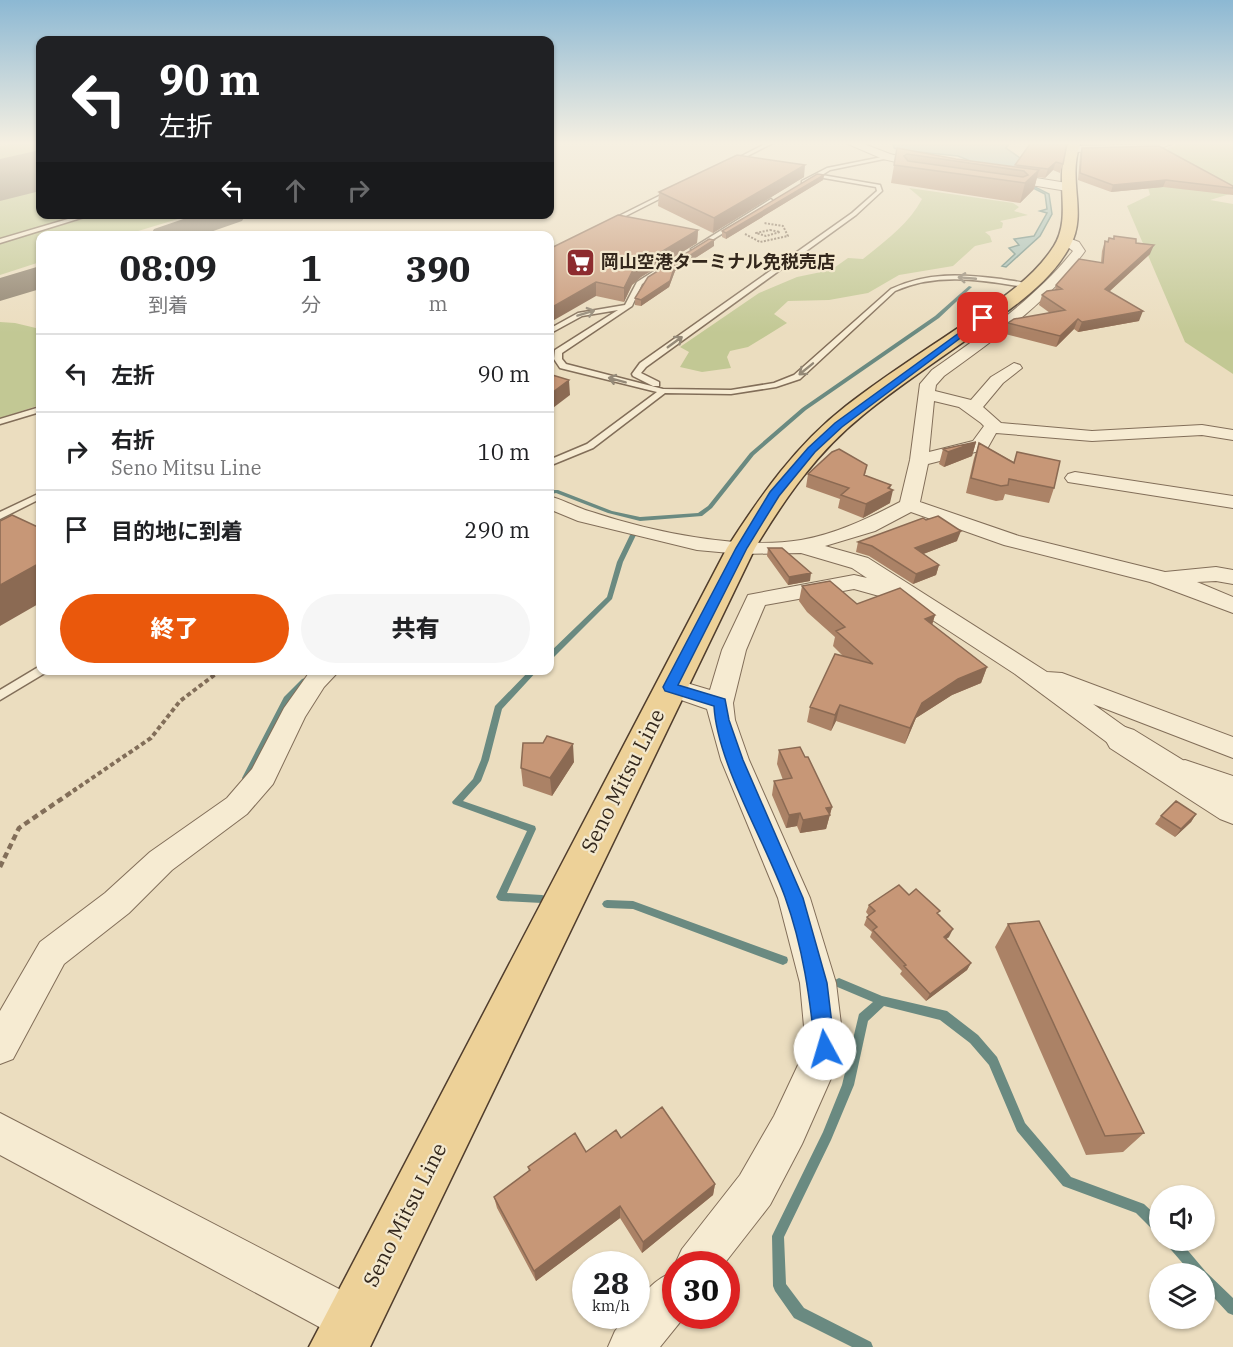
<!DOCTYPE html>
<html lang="ja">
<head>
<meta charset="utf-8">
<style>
	body { margin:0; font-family:"IBM Plex Serif","Noto Sans JP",serif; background:#f6f6f6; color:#202124; height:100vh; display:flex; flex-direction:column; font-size:22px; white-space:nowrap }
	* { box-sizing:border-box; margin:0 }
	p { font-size:20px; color:#757577 }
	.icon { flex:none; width:33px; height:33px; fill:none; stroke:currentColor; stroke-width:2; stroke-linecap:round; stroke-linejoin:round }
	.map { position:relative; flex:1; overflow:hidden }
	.panel { position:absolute; left:36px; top:231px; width:518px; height:444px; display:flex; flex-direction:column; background:#fff; border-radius:12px; box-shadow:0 2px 4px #0004 }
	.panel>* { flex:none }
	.guide { position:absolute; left:36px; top:36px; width:518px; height:183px; border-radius:12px; box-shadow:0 2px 4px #0004; background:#202124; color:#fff; overflow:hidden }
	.controls { position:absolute; left:1149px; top:1185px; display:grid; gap:12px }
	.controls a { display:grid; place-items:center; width:66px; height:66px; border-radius:50%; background:#fff; box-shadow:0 2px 4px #0004; font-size:30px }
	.speed { position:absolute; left:572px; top:1251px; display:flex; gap:12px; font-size:30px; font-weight:700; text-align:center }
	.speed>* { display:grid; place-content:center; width:78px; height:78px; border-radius:50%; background:#fff; box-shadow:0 2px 4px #0004; line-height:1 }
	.speed small { font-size:15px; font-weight:400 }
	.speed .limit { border:9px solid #d22; background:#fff; color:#111 }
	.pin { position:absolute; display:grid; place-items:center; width:51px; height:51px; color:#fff; margin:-26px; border-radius:12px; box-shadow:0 3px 9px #0006 }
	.me { position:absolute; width:66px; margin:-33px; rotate:354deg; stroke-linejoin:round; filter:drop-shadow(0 0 4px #0008) }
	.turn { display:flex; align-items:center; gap:21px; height:126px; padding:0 24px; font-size:27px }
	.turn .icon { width:78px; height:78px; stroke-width:2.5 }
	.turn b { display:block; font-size:42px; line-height:51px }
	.lanes { display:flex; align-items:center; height:57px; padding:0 24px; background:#0003; justify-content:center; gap:30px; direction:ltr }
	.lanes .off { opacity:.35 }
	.eta { display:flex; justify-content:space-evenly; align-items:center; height:102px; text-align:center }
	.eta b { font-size:36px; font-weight:800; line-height:42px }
	.cta { display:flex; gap:12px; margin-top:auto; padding:12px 24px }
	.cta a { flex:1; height:69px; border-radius:36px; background:#ea580c; color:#fff; font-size:24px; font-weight:800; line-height:69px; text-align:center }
	.cta a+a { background:#f6f6f6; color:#202124 }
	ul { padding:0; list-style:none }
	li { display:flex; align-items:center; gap:18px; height:78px; padding:0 24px; border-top:2px solid #e0e0e0 }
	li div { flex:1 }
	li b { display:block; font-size:22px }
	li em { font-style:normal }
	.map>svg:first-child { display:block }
	.green { fill:#c2c894 }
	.water { fill:#a2bdb4; stroke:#6a8a81; stroke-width:1.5 }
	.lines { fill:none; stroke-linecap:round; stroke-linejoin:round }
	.stream { fill:#6a8a81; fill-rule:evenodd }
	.taxiway { fill:#8f826e; fill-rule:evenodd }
	.runway { fill:#8f826e; fill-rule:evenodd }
	.service-casing { stroke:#826e59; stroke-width:3 }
	.minor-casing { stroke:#826e59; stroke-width:2 }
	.tertiary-casing { stroke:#826e59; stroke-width:2 }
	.primary-casing { stroke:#503d2d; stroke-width:3 }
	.path-far2 { stroke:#826e59; stroke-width:2; stroke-dasharray:2 1.5; stroke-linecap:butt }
	.path-far1 { stroke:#826e59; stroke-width:4; stroke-dasharray:4.5 3; stroke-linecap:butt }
	.path { stroke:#826e59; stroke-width:4.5; stroke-dasharray:6 4; stroke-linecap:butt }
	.service { fill:#f6ebd2; fill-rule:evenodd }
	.minor { fill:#f6ebd2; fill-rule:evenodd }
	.tertiary { fill:#f6ebd2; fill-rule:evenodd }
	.primary { fill:#edd198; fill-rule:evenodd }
	.wall { fill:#ab8266 }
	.shaded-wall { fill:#8b6a53 }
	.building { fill:#c79777; stroke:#8b6a53; stroke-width:1.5; fill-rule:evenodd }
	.oneway { stroke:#948977 }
	.route { fill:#1a73e8; stroke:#114b97; stroke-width:1.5 }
	.labels { text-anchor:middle; stroke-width:4.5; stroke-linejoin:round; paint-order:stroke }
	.far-poi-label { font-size:18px; font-weight:bold; fill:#33271c; stroke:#f3e8ce; text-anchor:start }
	.street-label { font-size:21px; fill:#33271c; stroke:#f3e8ce }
</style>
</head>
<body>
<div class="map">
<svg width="1233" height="1347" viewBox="0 0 1233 1347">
	<rect width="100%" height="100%" fill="#ebddbf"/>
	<!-- green -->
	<path class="green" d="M14,144h26v13l-40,9v-20z
		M1178,144h55v49l-23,7 23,4v170l-48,-32 -58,-136 23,-11 -9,-35z
		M40,185v29l38,1 -8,4 -70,20v-43z
		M909,188l104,15 6,4 -5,4 14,4 -28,6 3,2 -1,5 -17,4 5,4 2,6 -17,4 -22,20 -54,9 -31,18 -39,7 -41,1 -14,13 13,9 -39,24 -18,4 -3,6 4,11 -29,4 -22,-5 9,-15 -9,-5 79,-54 38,-16 34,-7 17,-12 15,1c22,-18 46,-35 59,-60z
		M97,215h94l-66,20 -85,1v26l-40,13v-32z
		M0,322l15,1 25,6v76l-40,13z"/>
	<!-- water -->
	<path class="water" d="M893,144h116l-3,4 17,12 -5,11 -52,-9 2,-2 -10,-4 -59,-6 -5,-2z
		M1033,186l16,8 3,20 -12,22 -34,31 -4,-1 13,-12 -6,-6 10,-3 -5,-6 20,-3 13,-23 -7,-2 7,-2 -2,-15 -14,-7z"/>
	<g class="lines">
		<!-- stream -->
		<path class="stream" d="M969,286l3,1 -33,31 -133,92 -52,45 -42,53 -10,8 -62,5 -32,-8 -52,-20 -4,1 -3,-2 5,-2h4l54,21 28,6 58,-4 10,-7 42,-53 52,-45 133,-92z
			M633,533l3,2 -13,27 -11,37 -60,60h-3v-6l58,-56 10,-35 13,-27z
			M530,670h8l-36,39 -13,51 -8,21 -18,20 72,25 1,3 -29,64 35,2 3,1 2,3 -2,3 -3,1 -41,-2 -3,-1 -2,-3 31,-66 -74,-27 -1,-2 21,-23 8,-19 14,-54z
			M305,678l4,3 -19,20 -41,79 -3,1 -3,-1 -1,-2 42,-81 18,-18z
			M607,900l26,1 154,56 1,3 -1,3 -4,2 -150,-56 -26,-1 -3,-1 -2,-3 2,-3z
			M839,978l43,18 65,15 31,24 19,22 28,66 46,54 73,27 16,15v16l-4,-2 -20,-20 -73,-27 -46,-55 -28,-66 -19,-22 -30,-23 -56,-14 -16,15 -14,64 -23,55 -47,97 2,47 18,24 67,34 2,5h-21l-58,-29 -19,-27 -2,-5 -1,-50 51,-104 19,-47 17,-71 14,-12 -38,-16 -1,-3 1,-3z
			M1164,1240h15l27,32 27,26v17l-5,-2 -24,-26v-13h-12l-26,-30z"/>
		<!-- taxiway -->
		<path class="taxiway" d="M198,214h48l-4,7 -43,15h-49l4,-7z
			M40,266v23l-40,12v-23z"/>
		<!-- runway -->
		<path class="runway" d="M40,150v41l-40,10v-42z"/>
		<defs>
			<path id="service" d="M765,144h6l-37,19 -4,-1z
				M887,156l2,2 -59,12 -8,5 58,10 2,6 -26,24 -210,152 -5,6 18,9v4h-6l-20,-10 -1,-2 8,-11 212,-150 25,-22 -1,-4 -58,-10 -16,6v-2l25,-13z
				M671,190l4,1 -65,33 -5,-1z
				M771,199l2,3 -77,48 -5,-1z
				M85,214h9l-94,29v-4z
				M659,268l5,1 -22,15 -10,22 -70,47v6l4,5 97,25 68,1 43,-7 20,-8 97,-86c36,-17 71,-15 110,-10 9,2 20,2 27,6l-3,2c-44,-7 -88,-15 -130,4l-95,88 -24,8 -45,7 -66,-1 -72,55 -44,18v-6l38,-16 70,-52 -97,-24 -6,-9 1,-9 63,-40 -36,6 -33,18v-5l29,-16 47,-8 12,-23z
				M40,407v5l-40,12v-5z
				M40,493v6l-40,20v-7z
				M40,666v4h7l-2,3 -45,27v-10z"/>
			<path id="minor" d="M1172,144l-18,6 -82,2 -5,-3 5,-3z
				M1066,237l13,5 6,9c-37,52 -90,88 -141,125l-8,9 -1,6 36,9 20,-23 23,-14 6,2 2,3 -19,15 -20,24 18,16 91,8 110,-6 31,5v10l-31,-5 -110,6 -96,-8 -9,16 -59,15 -8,38 99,34 146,36 51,-5 17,3v14l-17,-3 -19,1 36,15v16l-83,-31 -146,-37 -93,-33 -36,19 -50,15 43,12 179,114 15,1 171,64v21l-140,-54 39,28 4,7 -4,7 -10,3 -10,-3 -97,-72 -107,-70 -54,-15 -89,16 -19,45 -13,53 2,17 14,40 61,138 26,85 8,66 -42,95 -32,61 -46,59h-49l7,-15 58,-74 34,-59 32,-68 -6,-65 -22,-85 -57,-138 -14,-51 -46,-16 -4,-6 4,-6 9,-3 40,12 12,-40 26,-55 106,-20 13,3 -15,-10 -51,-15 -60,1 -44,-4 -119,-29 -29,-12v-13c15,4 28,12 43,16 60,20 146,38 209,28 35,-6 68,-22 99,-38l10,-42 10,-76 12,-14c51,-36 102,-70 141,-119l-13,-10zM934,401l25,6 22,16 3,3 -11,15 -44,11z
				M1075,472l158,24v12l-165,-26 -3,-4 3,-4z
				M311,670h29l-16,17 -19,30 -32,67 -26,30 -75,56 -43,43 -65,51 -51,95 -13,5v-53l40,-69 65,-49 45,-41 77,-54 25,-29 32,-61z
				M1185,760l48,16v22l-58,-19 -4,-8 4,-8z
				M0,1113l368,191 7,16 -7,16 -16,7 -16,-7 -336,-181z
				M675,1271v45h10l-25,31h-52l7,-16 12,-15h9c0,-21 21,-38 39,-45z"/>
			<path id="tertiary" d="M848,144h16l26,10 51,13 -6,4 -52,-12z
				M993,171l74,12 6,4 -6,4 -78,-13v-6z
				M1122,726l12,4 99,61v33l-13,-5 -110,-71 -5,-9 5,-9z"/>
			<path id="primary" d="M1068,144h12c-13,37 8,69 -10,102 -22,41 -67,68 -104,94 -34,24 -70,48 -103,75 -46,37 -78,83 -108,133l-385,799h-61l418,-799c34,-53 69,-103 119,-142 36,-28 75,-53 112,-78 34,-23 74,-47 96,-82 19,-31 -1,-65 14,-102z"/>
		</defs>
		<!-- service casing -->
		<use href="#service" class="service-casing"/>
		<!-- minor casing -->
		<use href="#minor" class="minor-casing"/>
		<!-- tertiary casing -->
		<use href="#tertiary" class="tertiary-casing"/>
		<!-- primary casing -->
		<use href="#primary" class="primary-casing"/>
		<!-- path-far2 -->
		<path class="path-far2" d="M770,230l10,2 -14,4 -10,-3z
			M745,234l15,8 28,-6 -5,-10 -19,-3"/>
		<!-- path-far1 -->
		<path class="path-far1" d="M73,791l78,-53 29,-37 41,-31"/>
		<!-- path -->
		<path class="path" d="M0,867l19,-39 57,-39"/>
		<!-- service -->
		<use href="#service" class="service"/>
		<!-- minor -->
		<use href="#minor" class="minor"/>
		<!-- tertiary -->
		<use href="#tertiary" class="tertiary"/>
		<!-- primary -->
		<use href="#primary" class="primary"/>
	</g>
	<!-- wall -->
	<path class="wall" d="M1030,144l33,20 -3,9 -7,-3 -8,8 -8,-1 -3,12 -14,14 -129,-20 6,-35 59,11 59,8z
		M1082,148l151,38v9l-70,-8 -52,5 -33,-12 2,-26z
		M824,175l-1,5 -97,59 -4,-2v-6z
		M804,177l-91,56 -55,-27 1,-14z
		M698,230l-1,13 -56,34 -9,8 -8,17 -28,-6 -47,-47z
		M1114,236l22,7 14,11 -41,38 30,29 -61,11 -4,-3 -18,18 -51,-13 3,-11 42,-10 -11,-8 3,-10 13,-5 1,-5 45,-23 1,-11 3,-10 3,1 1,-4 4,1z
		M714,246l-39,25 -6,16 -28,19 -6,-1v-7l13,-21z
		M976,442l-4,14 -28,11 -5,-3 4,-15z
		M979,443l35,19 3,-10 37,36 -5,15 -44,-9 -2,6 -7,1 -30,-8 8,-35z
		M867,465l-2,10 25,14v14l-27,15 -25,-10 2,-9 -34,-12 2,-13z
		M957,541l-34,13 16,11 -3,10 -23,9 -44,-28 -13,-4 2,-10z
		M768,548l42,33 -22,4 -21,-29z
		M802,586l55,18 78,11 -3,10 55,42 -6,16 -29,12 -36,23 -11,26 -69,-23 -5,10 -24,-9 3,-15 33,-51 -10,-10 2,-9 -28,-25 -8,-11z
		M779,750l53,57 -6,22 -26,4 -3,-7 -11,2 -14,-33 2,-14 9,-1 -6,-16z
		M574,762l-22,34 -29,-10 -2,-18z
		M1196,814l-5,8 -16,15 -20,-13 6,-8z
		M909,895l29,20 11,22 -3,2 25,24 -4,7 -41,31 -26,-27 2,-3 -32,-34 2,-5 -8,-7 3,-8 2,-1 -3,-4 3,-7z
		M1008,924l136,209 -21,19 -37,3 -91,-208z
		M621,1138l94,46 -2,11 -71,58 -22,-35 -84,63 -39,-73 -3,-11 35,-26 -1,-4 58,-15z"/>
	<!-- shaded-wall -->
	<path class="shaded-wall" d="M1056,162l-3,8 -8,8 3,-9z
		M805,165l-1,12 -91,56 1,-15z
		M1039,170l-5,19 -14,14 5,-20z
		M824,175l-1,5 -97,59v-6z
		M1166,180l-3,7 -52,5 2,-7z
		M698,230l-1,13 -56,34 -9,8 -8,17v-14l8,-16 9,-8z
		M714,240v6l-39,25 -6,16 -28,19v-6l34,-35z
		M1154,245l-4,9 -49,45 4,-10z
		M596,282v14l-47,27v-14z
		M1143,311l-4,10 -61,11 4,-10z
		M1078,319l-4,10 -18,18 4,-11z
		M569,380l1,15 -21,16v-16z
		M976,442l-4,14 -28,11 4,-15z
		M891,485l-2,7 4,-2 -3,13 -27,15 3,-14z
		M961,531l-4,10 -44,17 2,-10z
		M40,563v40l-40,23v-41z
		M939,565l-3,10 -23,9 3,-10z
		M811,573l-1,8 -22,4 1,-8z
		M935,615l-5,16 -5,-12z
		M987,667l-6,16 -29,12 -36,23 -11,26 5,-16 12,-25 36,-24z
		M840,705l-4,16 -5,10 4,-16z
		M573,744l1,18 -22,34 -2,-18z
		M832,807l-6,22 -26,4 3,-13 23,-12z
		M800,813l-3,13 -11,2 3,-13z
		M1196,814l-5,8 -16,15 6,-8z
		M953,929l-4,8 -9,7 4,-7z
		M971,963l-4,7 -41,31 4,-7z
		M715,1184l-2,11 -71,58 1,-11z
		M620,1206v12l-84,63 -2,-10z"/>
	<!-- building -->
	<path class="building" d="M1030,144h37l-4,20 -7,-2 -8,7 -33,-4z
		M1159,146l74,40v2l-67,-8 -53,5 -33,-12 2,-25z
		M897,148l59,11 83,11 -14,13 -131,-18zM907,154l117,17 4,4 -5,2 -115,-16 -4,-5z
		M737,155l68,10 -91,53 -55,-26z
		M817,174l7,1 -98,58 -4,-2z
		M618,215l80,15 -57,34 -9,8 -8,16 -28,-6 -47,27v-60z
		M1114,236l22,3v4l18,2 -49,44 38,22 -61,11 -4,-3 -18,17 -52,-13 6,-4 51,-9 -23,-15 5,-4 15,-2 -6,-4 23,-26 24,4 2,-22 3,1 1,-4 5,1z
		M709,239l5,1 -39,25 -5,16 -29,19 -6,-2 13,-21z
		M549,374l20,6 -20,15z
		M976,442l-28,10 -5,-3z
		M979,443l35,20 3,-11 43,9 -6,27 -45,-9 -1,6 -7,1 -30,-8z
		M839,449l28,16 -3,10 27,10 -3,3 5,2 -27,14 -25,-9 8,-7 -41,-14 24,-22z
		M12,515l28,13v35l-40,22v-64z
		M938,516l23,15 -46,17 24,17 -23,9 -44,-28 -14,-4 65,-24 3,2z
		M768,548h14l29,25 -22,4z
		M830,581l27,23 43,-16 35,27 -10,4 62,48 -29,12 -36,24 -12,25 -70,-23 -5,10 -25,-8 25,-53 38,10 -37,-33 9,-4 -35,-31 -8,-10z
		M547,736l26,8 -23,34 -29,-10 2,-25h20z
		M800,747l5,10h3l24,50 -6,1 4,7 -27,5 -3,-7 -11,2 -15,-34 18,-3 -13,-28z
		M1176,801l20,13 -15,15 -20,-13z
		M899,885l10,10 7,-6 24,22 -3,2 16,16 -9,8 27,26 -41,31 -26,-28 2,-1 -33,-35 4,-3 -10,-10 8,-6 -6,-6z
		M1039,921l105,212 -39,3 -97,-212z
		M662,1107l53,77 -72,58 -23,-36 -86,65 -40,-74 36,-27 -2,-3 47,-34 11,19 30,-22 5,8z"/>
	<!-- one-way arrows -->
	<defs><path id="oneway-shaft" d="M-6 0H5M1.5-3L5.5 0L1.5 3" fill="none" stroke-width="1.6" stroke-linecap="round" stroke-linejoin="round" transform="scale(1.5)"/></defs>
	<g class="oneway">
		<use href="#oneway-shaft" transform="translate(967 278) rotate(-175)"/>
		<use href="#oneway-shaft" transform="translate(586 313) rotate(-17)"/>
		<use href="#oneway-shaft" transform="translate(675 342) rotate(-36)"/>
		<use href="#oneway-shaft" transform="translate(806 369) rotate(141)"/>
		<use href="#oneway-shaft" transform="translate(617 380) rotate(-165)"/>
	</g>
	<!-- sky -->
	<linearGradient id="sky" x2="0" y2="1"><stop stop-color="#8cb8d3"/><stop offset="0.43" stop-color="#f6f0e2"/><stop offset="1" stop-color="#f6f0e2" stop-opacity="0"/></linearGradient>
	<rect width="1233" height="333" fill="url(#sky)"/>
	<!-- route -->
	<path class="route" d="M981,317l6,1 -145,109 -27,25 -36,44 -32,52 -69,137 47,14 4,21 14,40 60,138 24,85 8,66 -3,7 -7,3 -7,-3 -3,-7c-5,-51 -12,-102 -30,-152 -20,-56 -68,-134 -71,-191l-49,-15 -2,-4 73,-139 34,-56 38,-44 27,-25z"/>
	<!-- icons -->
	<defs>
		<symbol id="supermarket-square" viewBox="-11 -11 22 22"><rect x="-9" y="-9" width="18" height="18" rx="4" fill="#8d2c2f" stroke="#f3e8ce"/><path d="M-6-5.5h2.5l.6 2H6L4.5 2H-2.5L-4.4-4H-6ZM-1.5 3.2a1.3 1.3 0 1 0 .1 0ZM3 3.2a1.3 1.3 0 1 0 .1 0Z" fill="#fff"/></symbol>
	</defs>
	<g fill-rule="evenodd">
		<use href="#supermarket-square" x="564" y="246" width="33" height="33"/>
	</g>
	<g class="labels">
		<!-- far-poi labels -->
		<g class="far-poi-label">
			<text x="601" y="268">岡山空港ターミナル免税売店</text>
		</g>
		<!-- street labels -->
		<g class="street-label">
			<text transform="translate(623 781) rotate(-63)" y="7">Seno Mitsu Line</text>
			<text transform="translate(405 1215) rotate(-63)" y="7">Seno Mitsu Line</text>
		</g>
	</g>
</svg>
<div class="controls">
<a><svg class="icon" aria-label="sound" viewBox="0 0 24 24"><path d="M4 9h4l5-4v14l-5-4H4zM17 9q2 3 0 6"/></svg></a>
<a><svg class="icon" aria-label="layers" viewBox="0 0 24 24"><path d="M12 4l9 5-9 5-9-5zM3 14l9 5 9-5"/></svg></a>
</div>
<div class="speed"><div>28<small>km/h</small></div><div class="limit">30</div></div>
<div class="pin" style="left:983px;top:318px;background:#d93025"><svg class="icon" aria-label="arrive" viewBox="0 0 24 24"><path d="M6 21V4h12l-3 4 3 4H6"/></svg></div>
<svg class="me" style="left:825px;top:1049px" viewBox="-20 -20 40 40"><circle r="19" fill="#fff"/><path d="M0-13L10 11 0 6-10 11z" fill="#1a73e8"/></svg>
<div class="guide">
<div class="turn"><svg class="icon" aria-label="left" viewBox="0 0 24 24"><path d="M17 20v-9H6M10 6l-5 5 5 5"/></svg><div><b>90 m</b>左折</div></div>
<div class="lanes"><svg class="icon" aria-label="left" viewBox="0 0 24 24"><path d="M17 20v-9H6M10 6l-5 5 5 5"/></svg><svg class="icon off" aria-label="ahead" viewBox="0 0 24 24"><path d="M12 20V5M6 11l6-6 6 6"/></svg><svg class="icon off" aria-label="right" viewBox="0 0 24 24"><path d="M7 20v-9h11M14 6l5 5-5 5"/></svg></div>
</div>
<section class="panel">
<div class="eta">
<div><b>08:09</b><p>到着</p></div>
<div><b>1</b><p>分</p></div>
<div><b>390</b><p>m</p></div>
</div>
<ul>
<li><svg class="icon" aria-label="left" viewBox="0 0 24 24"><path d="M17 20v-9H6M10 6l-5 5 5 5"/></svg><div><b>左折</b></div><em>90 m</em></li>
<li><svg class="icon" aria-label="right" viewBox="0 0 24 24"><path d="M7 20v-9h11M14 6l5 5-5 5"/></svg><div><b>右折</b><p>Seno Mitsu Line</p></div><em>10 m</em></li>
<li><svg class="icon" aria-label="arrive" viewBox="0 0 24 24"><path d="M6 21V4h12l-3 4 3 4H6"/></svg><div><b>目的地に到着</b></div><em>290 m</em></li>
</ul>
<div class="cta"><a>終了</a><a>共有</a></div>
</section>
</div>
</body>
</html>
